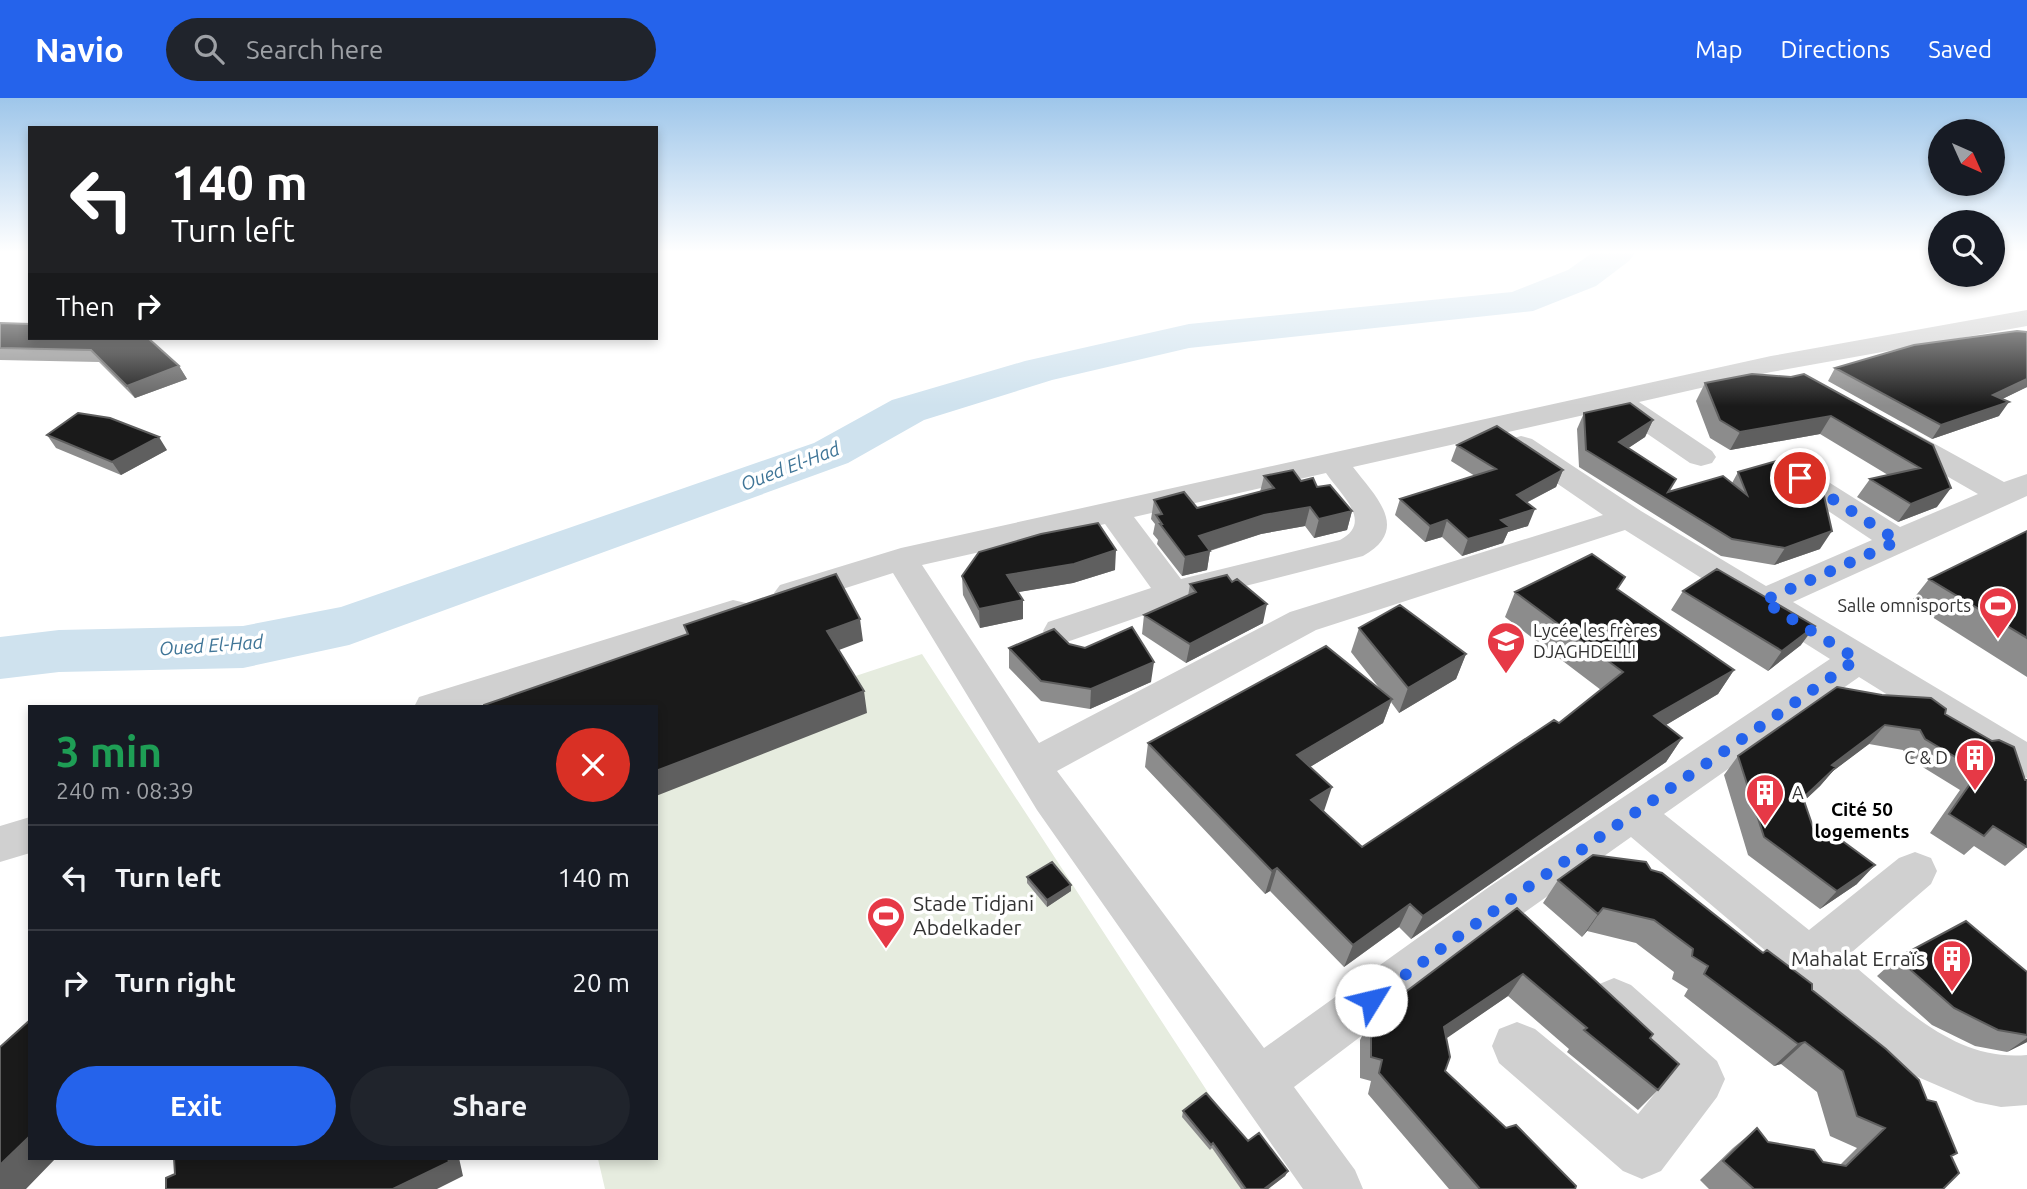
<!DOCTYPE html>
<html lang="en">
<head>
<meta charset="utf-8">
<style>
	body { margin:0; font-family:Ubuntu,sans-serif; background:#20242c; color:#f1f3f6; height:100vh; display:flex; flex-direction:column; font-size:26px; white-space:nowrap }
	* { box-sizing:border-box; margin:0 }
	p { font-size:23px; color:#9ea1a6 }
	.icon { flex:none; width:38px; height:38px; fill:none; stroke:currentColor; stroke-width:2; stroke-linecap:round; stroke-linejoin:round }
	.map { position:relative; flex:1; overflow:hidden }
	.drawer { position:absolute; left:28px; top:607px; width:630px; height:455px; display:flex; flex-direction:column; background:#171b24; border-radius:0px; box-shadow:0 4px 10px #0003 }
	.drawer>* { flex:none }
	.banner { position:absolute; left:28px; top:28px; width:630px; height:214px; border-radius:0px; box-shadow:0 4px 10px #0003; background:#202124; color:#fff; overflow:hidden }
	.needle { width:46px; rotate:135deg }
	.controls { position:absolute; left:1928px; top:21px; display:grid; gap:14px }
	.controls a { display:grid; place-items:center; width:77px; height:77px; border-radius:50%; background:#171b24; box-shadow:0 4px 10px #0003; font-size:35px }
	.pin { position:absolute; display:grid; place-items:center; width:60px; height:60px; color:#fff; margin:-30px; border:4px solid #fff; border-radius:50%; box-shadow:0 2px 7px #0007 }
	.me { position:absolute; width:77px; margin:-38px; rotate:54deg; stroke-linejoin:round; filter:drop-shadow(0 0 5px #0008) }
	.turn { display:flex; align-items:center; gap:24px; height:147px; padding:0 28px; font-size:32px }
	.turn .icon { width:91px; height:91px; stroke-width:2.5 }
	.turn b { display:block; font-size:49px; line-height:60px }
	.then { display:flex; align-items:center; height:66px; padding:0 28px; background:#0003; gap:14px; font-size:26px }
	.round { display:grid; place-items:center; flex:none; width:74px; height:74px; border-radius:37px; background:#20242c }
	.headline { display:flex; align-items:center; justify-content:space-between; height:119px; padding:0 28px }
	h1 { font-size:42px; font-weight:700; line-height:52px; color:#1e9e55 }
	.action { display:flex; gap:14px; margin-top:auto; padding:14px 28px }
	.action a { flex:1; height:80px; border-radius:42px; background:#2563eb; color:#fff; font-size:28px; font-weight:700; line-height:80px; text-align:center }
	.action a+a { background:#20242c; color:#f1f3f6 }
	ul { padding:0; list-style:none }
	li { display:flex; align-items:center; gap:21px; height:105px; padding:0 28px; border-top:2px solid #363941 }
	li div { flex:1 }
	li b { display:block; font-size:26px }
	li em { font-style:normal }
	header { display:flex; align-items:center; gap:42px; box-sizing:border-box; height:98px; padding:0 35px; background:#2563eb; color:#fff }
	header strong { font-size:33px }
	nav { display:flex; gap:38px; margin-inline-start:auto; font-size:24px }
	.search { width:490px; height:63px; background:#20242c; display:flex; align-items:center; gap:18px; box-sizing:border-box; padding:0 24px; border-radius:38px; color:#9ea1a6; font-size:26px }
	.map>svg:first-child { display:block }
	.green { fill:#e6ecdf }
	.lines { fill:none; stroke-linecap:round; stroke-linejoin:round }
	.river { fill:#cfe2ee; fill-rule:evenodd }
	.minor { fill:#d0d0d0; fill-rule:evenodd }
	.wall { fill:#8c8c8c }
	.shaded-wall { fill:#5f5f5f }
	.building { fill:#1a1a1a; stroke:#5f5f5f; stroke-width:2 }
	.route { stroke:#2563eb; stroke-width:12; stroke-dasharray:0 21.6 }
	.labels { text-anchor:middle; stroke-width:7; stroke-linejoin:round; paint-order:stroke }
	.poi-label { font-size:18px; fill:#333; stroke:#fff; text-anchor:end }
	.water-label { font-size:19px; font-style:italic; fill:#3f7597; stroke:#fff }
	.neighbourhood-label { font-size:19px; font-weight:bold; fill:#000; stroke:#fff }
	.near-poi-label { font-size:21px; fill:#333; stroke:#fff; text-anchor:start }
</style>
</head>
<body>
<header>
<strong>Navio</strong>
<div class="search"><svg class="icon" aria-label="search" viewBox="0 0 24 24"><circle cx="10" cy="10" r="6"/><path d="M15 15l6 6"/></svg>Search here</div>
<nav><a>Map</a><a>Directions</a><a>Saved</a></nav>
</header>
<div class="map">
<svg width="2027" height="1091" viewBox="0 0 2027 1091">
	<rect width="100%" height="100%" fill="#fff"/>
	<!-- green -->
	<path class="green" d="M922,556l349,535h-666l-7,-30 58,-1v-416z"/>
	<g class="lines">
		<!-- river -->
		<path class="river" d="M1592,155h43l-6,8 -33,25 -63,25 -344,37 -137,32 -128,40 -76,43 -499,182 -106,23 -184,4 -59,7v-42l59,-7 184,-4 98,-19 473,-164 78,-43 133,-39 164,-37 323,-32 56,-22z"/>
		<!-- minor -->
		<path class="minor" d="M2027,212v16l-256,46 -132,30 73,49 4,6 -4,6 -11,3 -11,-3 -79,-54 -258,58c23,30 58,62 10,89l-181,46 -121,42 -13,-4 -5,-9 5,-9 103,-34 -46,-64 -183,41 117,178 251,-131 313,-97 -93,-64 -4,-6 4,-6 11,-3 11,3 109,72 125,75 106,-46 -83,-55 -5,-7 5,-7 11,-2 11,2 89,56 78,-33 -96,-55 -4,-6 4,-6 11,-3 11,3 100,55 23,-8v22l-234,106 234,140v36l-14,-5 -154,-96 -195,137 145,116 90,-72 16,-6 16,6 6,13 -6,13 -86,74c54,44 107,104 182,97v50l-26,2 -25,-5 -65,-28 -280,-237 -110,78 -227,172 61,83 8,19h-60l-266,-379 -144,-237 -101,32 -12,-4 -6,-8 6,-8 121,-37 870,-192zM1326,375c15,22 48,49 14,67l-159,39 -47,-62zM1625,432l205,129 -341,228 -225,161 -207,-277 259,-141z
			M733,502l13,3 5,9 -5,9 -267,86h-65l5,-10z
			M30,719v36l-30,9v-36z
			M1614,880l17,7 86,76 8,18 -8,18 -56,74 -19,8 -19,-8 -124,-108 -7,-17 7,-17 18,-7 18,7 103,85 27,-33 -68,-64 -7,-16 7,-16z"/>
	</g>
	<!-- wall -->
	<path class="wall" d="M0,225l179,43 8,13 -52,19 -36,-36 -99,-2z
		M2027,234v55l-25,12 -3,17 -67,23 -104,-58 7,-13z
		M1752,276l181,71 4,62 -39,15 -41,-25 13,-18 18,-4 -68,-41 -90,16 -20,-12 -14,-37 9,-18z
		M1584,315l69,7 -8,17 -17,11 42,43 62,-8 6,-11 82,77 -46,16 -53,-9 -142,-89 -2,-38z
		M47,337l120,15 -46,25 -65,-27z
		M1457,347l106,25 -7,17 -30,16 2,23 -20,6 -5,11 -41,13 -20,-19 -17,5 -30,-27 5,-16 75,-23 -24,-15z
		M1264,378l37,5 16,6 35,24 -5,19 -33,8 -9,-12 -44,8 -51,17 -3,19 -25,6 -25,-32 1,-4 -5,-6 2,-10 -4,-5 3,-19 43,8 63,-16z
		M2027,433v146l-117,-74 19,-24z
		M1115,472l-42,13 -55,9 5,8v19l-43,9 -17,-33 -1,-19z
		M1190,486l73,39 -77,40 -44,-29 2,-19 44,-19z
		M1618,492l116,80 -16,24 -52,31 16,13 -16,24 -255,177 -12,-12 -55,40 -74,-76 -5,3 -120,-127 3,-24 232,-54 -29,-37 8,-24 107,26 -10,25 -57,34 -8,-11 -8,21 -73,44 14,44 38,36 197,-124 42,-33 -96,-73 10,-25z
		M1683,493l118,54 -33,26 -97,-61z
		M1069,546l82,38 -61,27 -49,-8 -32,-33v-20z
		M1945,616l82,133 -22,19 -31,-20 -10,9 -34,-22 30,-43 -52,-32 -5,-8 -34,-6 -36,27 -13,15 -16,15 9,26 44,57 -37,25 -72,-54 -24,-80 14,-19z
		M1651,772l161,120 115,110 24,56 -8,33h-234l-9,-9 33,-32 24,-20 11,14 55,20 17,3 17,-17 -27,-12 -13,-44 -36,-28 -7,2 -90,-70 4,-7 -16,-10 2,-7 -38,-29 -49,-12 -5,6 -39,-34 15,-23z
		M1027,779l44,8v6l-24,16 -20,-24z
		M1517,810l133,130 8,52 -20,20 -71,-58 2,-3 -61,-53 -62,42 -1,33 61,57 69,61h-126l-81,-95 3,-13 -11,-3v-38l11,-22z
		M1897,860l130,14v70l-20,10 -32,-6 -43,-21 -55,-49z
		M1183,1013l65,30 40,30 -3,5 -17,13h-27l-29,-41 -2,2 -28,-33z"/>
	<!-- shaded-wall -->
	<path class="shaded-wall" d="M179,268l8,13 -52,19 -8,-12z
		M2027,281v8l-43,21 9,-13z
		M2009,304l-10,14 -67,23 9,-14z
		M1831,318l-11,18 -90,16 10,-18z
		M1653,322l-8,17 -33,22 7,-17z
		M159,339l8,13 -46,25 -9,-13z
		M1563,372l-7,17 -46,24 7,-16z
		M1951,390l-14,19 -39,15 13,-18z
		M1310,409l-5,19 -44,8 -53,17h2l-3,19 -25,6 3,-19 14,-21 65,-21z
		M1535,411l-7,17 -20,6 -5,11 -41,13 6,-17 33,-19z
		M1352,413l-5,19 -33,8 5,-19z
		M1447,422l-5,17 -17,5 5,-16z
		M1832,433l-12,18 -46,16 11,-17z
		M1116,452l-1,20 -42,13 -66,11v-19z
		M1023,502v19l-43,9 -1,-19z
		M1267,506l-4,19 -77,40 4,-19z
		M860,521l3,22 -32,12 -4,-22z
		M1815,528l-14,19 -33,26 14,-20z
		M1466,556l-10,25 -57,34 9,-25z
		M1154,564l-3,20 -61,27 1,-20z
		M1734,572l-16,24 -79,47 15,-25z
		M864,593l3,22 -211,83v-25z
		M1392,601l-9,24 -93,56 7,-24z
		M1885,627l-16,19 -36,27 -13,15 -33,31 45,-52z
		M1682,640l-16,24 -255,177 12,-23z
		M1332,689l-8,24 -13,-11z
		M1875,767l-18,19 -37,25 17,-18z
		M1277,770l-7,23 -5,3 7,-23z
		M1071,787v6l-24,16v-7z
		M1410,806l-11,23 -55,40 9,-22z
		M1603,810l-16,23 -5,6 16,-23z
		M1523,876l-15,22 -77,53 13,-22z
		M2027,940v4l-20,10z
		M1805,944l-24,22 -7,2 24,-22z
		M30,1038v22h26l-30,31h-26v-24z
		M448,1060h11l4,18 -26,13h-44z
		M1288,1073l-3,5 -17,13h-4z"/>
	<!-- building -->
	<path class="building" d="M0,225l30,1v14h118l31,28 -52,20 -36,-36 -91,-2z
		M2017,233l10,1v47l-34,16 16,7 -68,23 -106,-57 79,-23z
		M1752,276l39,3 13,-3 129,71 18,43 -40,16 -41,-25 50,-11 -89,-52 -91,16 -20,-12 -15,-37z
		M1630,305l23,17 -34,22 57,37 -8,13 55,-16 24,19 -9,-23 42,-12 42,27 10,44 -47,17 -53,-9 -146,-89 -2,-37z
		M78,315l32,5 49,19 -47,25 -65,-27z
		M1497,328l66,44 -46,25 18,14 -34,11 9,7 -42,12 -21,-19 -17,6 -30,-27 96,-30 -39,-24z
		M1293,372l8,11 12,-3 4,9 13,-2 22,26 -33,8 -9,-12 -46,8 -65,21 11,15 -25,6 -25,-33h2l-6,-9 6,-1 -8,-14 30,-8 13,16 77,-20 -10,-12z
		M1098,425l18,27 -42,14 -67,11 16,25 -44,9 -17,-33 17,-24 62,-18z
		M2027,433v107l-98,-59z
		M1592,456l33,23 -8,12 117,81 -80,46 28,22 -259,178 -13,-12 -57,41 -76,-77 -5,3 -124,-128 178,-97 66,53 -95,56 35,32 -21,13 51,47 192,-127 5,3 64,-51 -108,-80z
		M1717,471l98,57 -33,25 -99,-60z
		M836,476l24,45 -33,12 37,60 -208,80v-64h-172v-2l204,-71 -4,-9z
		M1227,477l5,7 5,-3 30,25 -77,40 -46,-29 52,-23 -6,-8z
		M1400,507l66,49 -58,34 -49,-60z
		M1132,529l22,35 -63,27 -50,-8 -32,-33 45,-19 15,15 16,4z
		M1837,589l45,8 49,3 15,11 -1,5 47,27 7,-1 15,7 11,33h2v67l-34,-21 -9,10 -35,-22 30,-43 -54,-32 -5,-9 -35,-5 -53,40 4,2 -33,31 10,29 13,2 49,36 -38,26 -73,-54 -26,-81z
		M1593,757l53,7 5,8 11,3 101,80 4,-3 45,34v6l74,59 33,31 8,20 9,2 21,51 -6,3 8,17 -16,16h-189l-31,-28 34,-33 11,14 46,8 9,12 23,4 39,-38 -28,-12 -14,-45 -38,-29 -7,2 -94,-70 4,-8 -16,-10 1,-7 -39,-29 -51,-12 -5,6 -40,-34z
		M1052,764l19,23 -24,15 -20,-23z
		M1517,810l136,126 -3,4 29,26 -21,26 -74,-60 3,-2 -64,-54 -79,53 6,30 -5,14 61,57 10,-3 60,61 -1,3h-95l-101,-116 3,-13 -11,-3v-39z
		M1966,823l61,51v63l-29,-5 -44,-22 -57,-50z
		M30,922v116l-30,29v-118z
		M1206,995l42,48 11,-8 29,38 -24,18h-18l-33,-46 -2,2 -28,-34z
		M174,1060h274l1,4 -56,27h-227v-11l9,-4z"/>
	<!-- sky -->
	<linearGradient id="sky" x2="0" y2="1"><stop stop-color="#9ec6ea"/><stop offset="0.5" stop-color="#fff"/><stop offset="1" stop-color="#fff" stop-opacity="0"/></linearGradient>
	<rect width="2027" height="308" fill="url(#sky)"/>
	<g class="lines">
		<!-- route -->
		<path class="route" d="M1371,902c159,-118 324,-227 486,-341l-94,-58 135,-60 -98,-63"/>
	</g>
	<!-- icons -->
	<defs>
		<symbol id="stadium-pin" viewBox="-11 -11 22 30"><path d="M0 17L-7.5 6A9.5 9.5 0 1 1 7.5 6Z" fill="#e63946" stroke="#fff"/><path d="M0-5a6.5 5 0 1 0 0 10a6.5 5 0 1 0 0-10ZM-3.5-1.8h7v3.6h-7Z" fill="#fff"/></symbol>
		<symbol id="school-pin" viewBox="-11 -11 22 30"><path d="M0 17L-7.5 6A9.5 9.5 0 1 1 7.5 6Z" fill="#e63946" stroke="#fff"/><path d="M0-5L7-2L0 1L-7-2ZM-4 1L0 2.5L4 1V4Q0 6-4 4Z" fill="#fff"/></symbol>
		<symbol id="building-pin" viewBox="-11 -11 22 30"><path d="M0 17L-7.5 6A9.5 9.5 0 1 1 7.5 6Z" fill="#e63946" stroke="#fff"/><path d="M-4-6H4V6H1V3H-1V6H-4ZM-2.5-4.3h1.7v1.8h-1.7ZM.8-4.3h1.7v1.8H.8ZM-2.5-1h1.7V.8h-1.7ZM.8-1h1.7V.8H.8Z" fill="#fff"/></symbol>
	</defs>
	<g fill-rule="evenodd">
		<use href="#stadium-pin" x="1976" y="486" width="44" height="60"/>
		<use href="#school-pin" x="1484" y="521" width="44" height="60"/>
		<use href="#building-pin" x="1953" y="638" width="44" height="60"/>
		<use href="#building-pin" x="1743" y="673" width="44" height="60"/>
		<use href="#stadium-pin" x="864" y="796" width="44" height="60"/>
		<use href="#building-pin" x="1930" y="839" width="44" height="60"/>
	</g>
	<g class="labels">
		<!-- poi labels -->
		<g class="poi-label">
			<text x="1971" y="514">Salle omnisports</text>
			<text x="1533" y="539" text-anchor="start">Lycée les frères<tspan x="1533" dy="21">DJAGHDELLI</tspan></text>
			<text x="1948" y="666">C &amp; D</text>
			<text x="1792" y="701" text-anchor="start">A</text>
		</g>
		<!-- water labels -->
		<g class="water-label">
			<text transform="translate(790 368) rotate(-21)" y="7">Oued El-Had</text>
			<text transform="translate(211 547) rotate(-4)" y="7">Oued El-Had</text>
		</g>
		<!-- neighbourhood labels -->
		<g class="neighbourhood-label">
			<text x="1862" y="718">Cité 50<tspan x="1862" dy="22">logements</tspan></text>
		</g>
		<!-- near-poi labels -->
		<g class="near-poi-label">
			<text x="913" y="813">Stade Tidjani<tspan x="913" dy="24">Abdelkader</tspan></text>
			<text x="1925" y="868" text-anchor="end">Mahalat Erraïs</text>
		</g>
	</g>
</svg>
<div class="controls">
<a><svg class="needle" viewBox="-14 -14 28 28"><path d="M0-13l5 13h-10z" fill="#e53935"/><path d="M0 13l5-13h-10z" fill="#9ea1a6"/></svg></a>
<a><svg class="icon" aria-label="search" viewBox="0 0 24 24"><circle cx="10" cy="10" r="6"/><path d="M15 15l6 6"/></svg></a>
</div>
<div class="pin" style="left:1800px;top:380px;background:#d93025"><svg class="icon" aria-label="arrive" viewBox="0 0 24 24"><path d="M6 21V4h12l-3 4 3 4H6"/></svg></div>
<svg class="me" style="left:1371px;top:902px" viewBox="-20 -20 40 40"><circle r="19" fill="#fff"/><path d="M0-13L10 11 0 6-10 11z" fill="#2563eb"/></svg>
<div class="banner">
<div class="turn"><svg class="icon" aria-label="left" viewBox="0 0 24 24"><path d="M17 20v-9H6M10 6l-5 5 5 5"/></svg><div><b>140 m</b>Turn left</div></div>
<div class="then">Then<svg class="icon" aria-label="right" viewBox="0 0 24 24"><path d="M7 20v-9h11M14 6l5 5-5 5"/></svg></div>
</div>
<section class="drawer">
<div class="headline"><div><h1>3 min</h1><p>240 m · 08:39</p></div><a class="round" style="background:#d93025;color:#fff"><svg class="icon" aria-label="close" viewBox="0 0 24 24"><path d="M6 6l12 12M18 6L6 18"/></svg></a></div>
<ul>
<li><svg class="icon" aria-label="left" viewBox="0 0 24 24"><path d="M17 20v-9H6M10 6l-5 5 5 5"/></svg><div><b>Turn left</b></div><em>140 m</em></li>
<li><svg class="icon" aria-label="right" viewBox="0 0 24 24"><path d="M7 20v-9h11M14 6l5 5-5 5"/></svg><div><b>Turn right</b></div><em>20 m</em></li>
</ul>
<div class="action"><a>Exit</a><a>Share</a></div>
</section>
</div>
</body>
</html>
